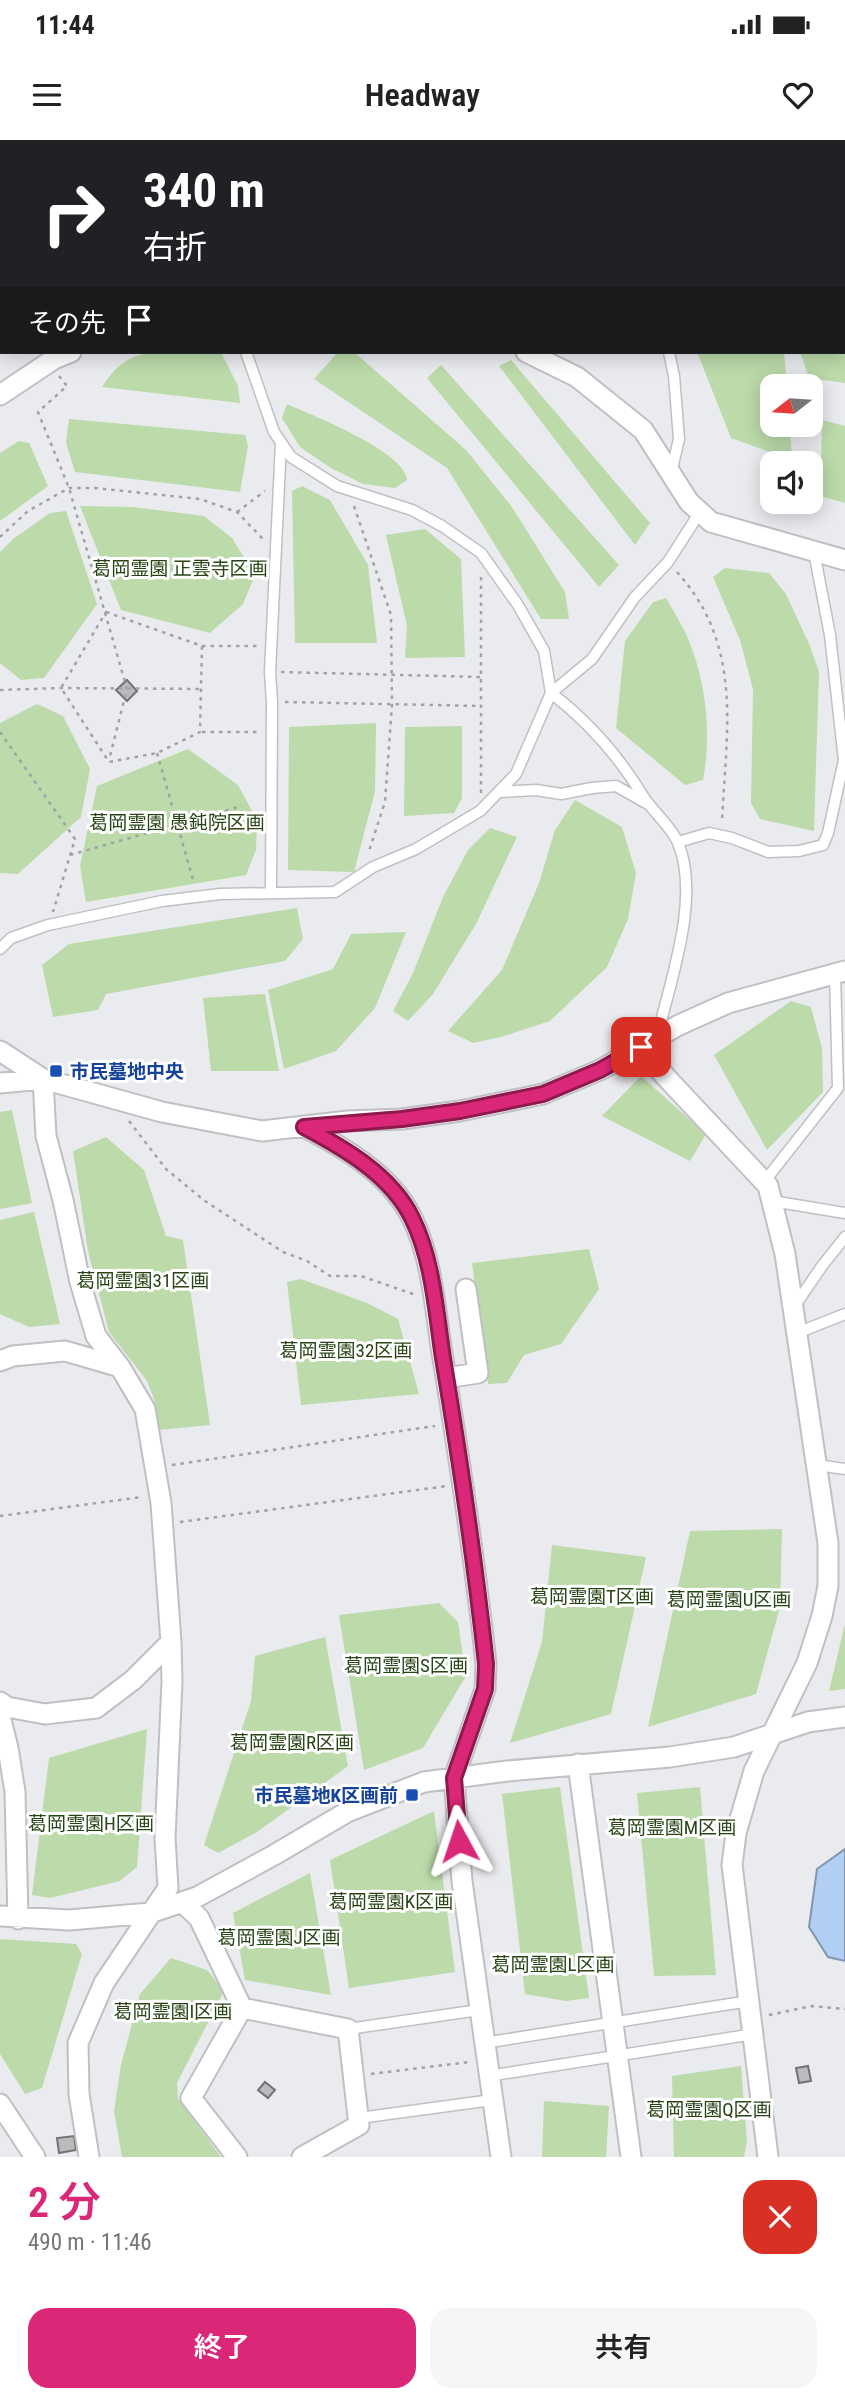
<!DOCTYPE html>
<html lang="ja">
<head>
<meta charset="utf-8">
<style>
	body { margin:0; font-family:"Roboto Condensed","Noto Sans JP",sans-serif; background:#f6f6f6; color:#222; height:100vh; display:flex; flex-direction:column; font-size:26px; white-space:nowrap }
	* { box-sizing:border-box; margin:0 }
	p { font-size:23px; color:#767676 }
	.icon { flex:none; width:38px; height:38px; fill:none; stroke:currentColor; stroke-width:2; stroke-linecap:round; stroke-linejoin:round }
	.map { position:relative; height:2017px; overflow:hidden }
	.sheet { display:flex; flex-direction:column; background:#fff; flex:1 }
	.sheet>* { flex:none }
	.banner { position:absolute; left:0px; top:0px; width:845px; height:214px; box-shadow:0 4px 18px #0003; background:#202124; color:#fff; overflow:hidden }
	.needle { width:46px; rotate:253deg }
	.fabs { position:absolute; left:760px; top:234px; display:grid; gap:14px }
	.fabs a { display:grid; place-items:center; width:63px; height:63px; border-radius:14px; background:#fff; box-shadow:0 4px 18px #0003; font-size:35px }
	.pin { position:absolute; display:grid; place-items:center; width:60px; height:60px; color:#fff; margin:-30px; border-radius:14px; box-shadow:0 4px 10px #0006 }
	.me { position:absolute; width:77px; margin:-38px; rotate:355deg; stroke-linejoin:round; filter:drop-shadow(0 0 5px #0008) }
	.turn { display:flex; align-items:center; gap:24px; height:147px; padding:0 28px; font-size:32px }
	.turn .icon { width:91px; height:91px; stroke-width:2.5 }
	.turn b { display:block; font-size:49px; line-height:60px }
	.then { display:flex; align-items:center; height:66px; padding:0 28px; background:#0003; gap:14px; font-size:26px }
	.round { display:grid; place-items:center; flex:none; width:74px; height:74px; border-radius:21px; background:#f6f6f6 }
	.summary { display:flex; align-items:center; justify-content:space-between; height:119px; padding:0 28px }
	h1 { font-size:42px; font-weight:600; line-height:52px; color:#db2777 }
	.action { display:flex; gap:14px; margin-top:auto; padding:14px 28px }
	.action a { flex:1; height:80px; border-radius:21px; background:#db2777; color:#fff; font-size:28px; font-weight:600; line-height:80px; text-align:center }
	.action a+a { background:#f6f6f6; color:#222 }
	.status { display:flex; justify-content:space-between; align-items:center; height:49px; padding:0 35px; background:#fff; direction:ltr }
	.status svg { height:19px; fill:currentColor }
	header { display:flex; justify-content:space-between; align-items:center; height:91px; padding:0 28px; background:#fff; font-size:32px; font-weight:600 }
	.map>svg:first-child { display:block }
	.green { fill:#bcdaaa }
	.water { fill:#b1cff3; stroke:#8196b0; stroke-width:2 }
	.building { fill:#bdbabd; stroke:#747275; stroke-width:2 }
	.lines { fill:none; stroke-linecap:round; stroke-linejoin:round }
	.service-casing { stroke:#bec0c3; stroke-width:13 }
	.minor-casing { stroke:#bec0c3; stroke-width:23 }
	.path { stroke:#a2a2a6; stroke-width:2.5; stroke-dasharray:3.5 5; stroke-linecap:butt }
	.service { stroke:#fff; stroke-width:10 }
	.minor { stroke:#fff; stroke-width:19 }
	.rail-casing { stroke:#414244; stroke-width:7 }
	.rail { stroke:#fff; stroke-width:4.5; stroke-dasharray:13; stroke-linecap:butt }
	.route-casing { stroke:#8e194d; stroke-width:18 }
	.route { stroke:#db2777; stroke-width:12 }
	.transit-dot { fill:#1a4fb4; stroke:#fff; stroke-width:2.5 }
	.labels { text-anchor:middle; stroke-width:6; stroke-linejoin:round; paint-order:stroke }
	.park-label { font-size:19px; fill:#284415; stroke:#fff }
	.transit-label { font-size:19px; font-weight:bold; fill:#164399; stroke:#fff; text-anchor:start }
</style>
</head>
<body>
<div class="status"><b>11:44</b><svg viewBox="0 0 49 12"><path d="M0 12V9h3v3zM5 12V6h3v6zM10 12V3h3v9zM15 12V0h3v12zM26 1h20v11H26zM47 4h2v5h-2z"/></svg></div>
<header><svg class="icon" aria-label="menu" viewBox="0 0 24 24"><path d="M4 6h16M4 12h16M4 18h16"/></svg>Headway<svg class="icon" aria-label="heart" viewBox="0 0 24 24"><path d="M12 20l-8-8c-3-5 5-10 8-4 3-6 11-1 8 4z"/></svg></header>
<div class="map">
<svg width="845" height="2017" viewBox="0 0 845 2017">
	<rect width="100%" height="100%" fill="#eaebef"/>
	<!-- green -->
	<path class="green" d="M504,0h327l2,2h-325z
		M844,8l1,1v234l-36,-5 -9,-26h44z
		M157,212h64l17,34 2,17 -138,-16c15,-23 27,-32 55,-35z
		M338,212h16l112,98 46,57 53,85 4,27h-28l-94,-151 -133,-89z
		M697,212h87l3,35h-15v38h18l2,35 -61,-22z
		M511,220l139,163 -15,22 -136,-179z
		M441,225l178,200 -20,22 -172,-209z
		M287,264c26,12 118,47 120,76l-12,8 -32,-4 -32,-16 -31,-21 -18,-29z
		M69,279l176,16 3,11 -8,46 -165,-20 -9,-29z
		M822,280l23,6v77l-25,-7z
		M19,301l10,2 19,43 -48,35v-68z
		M302,346l28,14 38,65 9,78h-82l-3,-152z
		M80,366l53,1 71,9 28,22 23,37 -12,29 -33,29 -89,-23z
		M66,371l31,93 -53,74 -23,2 -21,-17v-111l13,-13 37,-26z
		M425,389l36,30 4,98 -60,1 2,-32 -21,-91z
		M725,428l44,5 17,21 24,52 9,26 -5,159 -54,-12 -9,-16 2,-114 -13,-49 -27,-63z
		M666,458c7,12 15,25 21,38 19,44 25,97 16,144l-18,5 -69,-57 9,-87 28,-39z
		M37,564l26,12 27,53 -9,48 -63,57 -18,-1v-150z
		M376,583l-1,68 -21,81 -66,-2 1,-143z
		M462,586v72l-8,15 -50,3 1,-89z
		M188,609l50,36 19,35 -1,30 -10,25 -160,27 -6,-36 17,-80z
		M575,660l47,27 14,46 -8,46 -21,48 -57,54 -49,16 -28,6 -25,-12 54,-61 37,-87 16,-53z
		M490,688l27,9 -41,87 -43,70 -25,27 -15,-10 20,-38 30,-76 25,-47z
		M297,768l6,31 -18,22 -179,33 -8,16 -45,7 -11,-52 27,-21z
		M406,792l-31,76 -39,43 -52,18 -16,-79 65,-21 18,-35z
		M265,854l14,77h-68l-8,-73z
		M791,861l20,6 11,42 1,43 -56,58 -53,-95z
		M641,936l65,58 -16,27 -88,-45z
		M12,970l20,93 -32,6v-97z
		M106,997l38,33 22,66 17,4 27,185 -51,5 -5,-31 -7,-18 -38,-49 -21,-81 -15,-100z
		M34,1072l26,112 -31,3 -29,-13v-94z
		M589,1109l10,40 -38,55 -37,11 -17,28 -19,1 -16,-121z
		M301,1139l66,24 31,16 21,75 -118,11 -14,-123z
		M782,1389l-2,78 -24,87 -108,33 42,-196z
		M552,1405l94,12 -35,157 -101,29 32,-101z
		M439,1463l19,19 8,54 -43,72 -59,22 -25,-155z
		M845,1484v65l-16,2z
		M325,1497l23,129 -91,66 -39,21 -14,-8 47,-144 4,-45z
		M147,1589l-10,138 -17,14 -70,17 -18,-3 17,-137z
		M560,1647l29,211 -23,3 -41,-7 -23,-200z
		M700,1647l16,188 -62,1 -17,-183z
		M434,1671l21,161 -106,16 -19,-128z
		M310,1733l21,122 -86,-15 -12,-67z
		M0,1799l76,5 6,10 -40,134 -17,6 -25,-40z
		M171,1818l36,12 17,21 -47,92 1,16 43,58h-99l-8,-46 7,-46 19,-71z
		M741,1926l6,76 -3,15h-70l-2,-81z
		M544,1961l65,5 -3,51h-64z"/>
	<!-- water -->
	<path class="water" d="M845,1709v112l-17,-4 -19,-30 8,-58z"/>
	<!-- building -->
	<path class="building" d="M127,540l10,11 -10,10 -11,-11z
		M808,1926l3,15 -12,2 -3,-15z
		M265,1942l10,8 -7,8 -10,-8z
		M74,1996l2,14 -17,3 -2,-15z"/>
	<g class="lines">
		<defs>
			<path id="service" d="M470,0l6,2
				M156,2l5,-2
				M330,2l2,-2
				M0,50h2
				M669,212l5,24 5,63 -8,34
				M499,652l37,-2 25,4 31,-6 24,-2 32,18
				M678,702l31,-9 23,5 36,14 31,-1 24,-6 5,-12 16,-73 -14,-125 -16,-83
				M271,753l1,-191 -2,-30 11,-229
				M0,809l11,-11 37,-13 114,-24 58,-7 115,-2 38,-25 43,-18 64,-38 36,-37 35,-81 -7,-42 -26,-46 -37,-52 -39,-27 -30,-16 -75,-24 -46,-29 -17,-25 -28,-80
				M657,897c13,-55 44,-140 21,-194 -6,-16 -26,-32 -35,-47 -25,-41 -54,-74 -92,-103l41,-34 43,-62 33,-35 32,-50
				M764,1042l74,-94 -3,-114
				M772,1061l73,12
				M794,1167l28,-41 23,-29
				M797,1193l48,-19
				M817,1325l28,4
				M348,1889l131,-19
				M484,1903l265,-42
				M488,1936l266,-42
				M359,1978l133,-18"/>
			<path id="minor" d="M526,212l51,25 66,53 46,72 22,20 134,38
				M0,255l54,-36 17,-7
				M641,907l23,28 104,111 17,68 43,289v43l-6,30 -15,47 -53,108 -18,62 -4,32 36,292
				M0,911l43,28 119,33 100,19 86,-10 54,-2 58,-8 83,-17 57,-24 79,-45 49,-22 117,-32
				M0,943l43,-4 3,57 17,64 17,82 16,54 24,31 25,42 16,94 10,139 1,40 -7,156 3,50 -64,95 -26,60 1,51 10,63
				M304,987c41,21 87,48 108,91 20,40 23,91 30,135 17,103 33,207 44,311l-1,25 -31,89 8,103 39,276
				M0,1221l13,-5 52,-5 55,16
				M446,1238l32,-5 -12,-84
				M0,1562l7,5 38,7 51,-6 37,-28 38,-38
				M0,1576l8,32 7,44 3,127
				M578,1624l53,393
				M182,1762l17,16 43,90 -51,90 46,59
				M0,1776l69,4 81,-7 47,-16 77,-42 73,-43 77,-30 83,-11 163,-14 64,-10 74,-25 37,-5
				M242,1868l106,21 11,96 -57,32
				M0,1964l35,53"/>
		</defs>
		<!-- service casing -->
		<use href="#service" class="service-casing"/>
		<!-- minor casing -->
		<use href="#minor" class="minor-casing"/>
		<!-- path -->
		<path class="path" d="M59,236l8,10 -29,26 31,76 58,201 -18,71
			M354,366l37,109 1,89 -7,98 -17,52
			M237,372l28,-21
			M0,397l28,-26 41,-23h26l105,11 37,13 27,28
			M677,432c67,74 49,159 45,250
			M106,472l96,34 -2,86 -43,21 -48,9 -48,-74z
			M202,506h56
			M281,532l200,5
			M0,550l61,-2 140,1
			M285,562l196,4
			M0,592l75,107 -22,73
			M202,592h56
			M157,613l37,130
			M481,653v-217
			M70,715l172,-49
			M129,981l37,48 39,32 78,51 24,9 23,15h31l55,19
			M172,1325l263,-39
			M0,1376l142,-19
			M180,1382l267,-36
			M769,1875l43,-9 33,3
			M371,1934l98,-12"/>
		<!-- service -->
		<use href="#service" class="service"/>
		<!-- minor -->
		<use href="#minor" class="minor"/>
		<defs>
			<path id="rail" d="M844,0l1,1"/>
		</defs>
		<!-- rail casing -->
		<use href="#rail" class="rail-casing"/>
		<!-- rail -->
		<use href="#rail" class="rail"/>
	</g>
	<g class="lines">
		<defs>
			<path id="route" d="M459,1701l-5,-63 31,-89 1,-25c-11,-102 -26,-204 -43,-306 -7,-46 -10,-98 -31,-140 -21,-43 -68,-70 -108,-91l98,-8 58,-8 83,-17 57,-24 41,-23"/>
		</defs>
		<!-- route casing -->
		<use href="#route" class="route-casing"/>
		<!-- route -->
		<use href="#route" class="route"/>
	</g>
	<!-- markers -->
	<g class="transit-dot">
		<rect x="49" y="924" width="14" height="14" rx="3.5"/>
		<rect x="405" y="1648" width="14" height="14" rx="3.5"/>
	</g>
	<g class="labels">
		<!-- park labels -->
		<g class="park-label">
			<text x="180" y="435">葛岡霊園 正雲寺区画</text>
			<text x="177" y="689">葛岡霊園 愚鈍院区画</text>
			<text x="143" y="1147">葛岡霊園31区画</text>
			<text x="346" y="1217">葛岡霊園32区画</text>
			<text x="592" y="1463">葛岡霊園T区画</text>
			<text x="729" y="1466">葛岡霊園U区画</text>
			<text x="406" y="1532">葛岡霊園S区画</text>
			<text x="292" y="1609">葛岡霊園R区画</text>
			<text x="91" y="1690">葛岡霊園H区画</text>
			<text x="672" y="1694">葛岡霊園M区画</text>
			<text x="391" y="1768">葛岡霊園K区画</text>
			<text x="279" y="1804">葛岡霊園J区画</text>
			<text x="553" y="1831">葛岡霊園L区画</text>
			<text x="173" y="1878">葛岡霊園I区画</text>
			<text x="709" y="1976">葛岡霊園Q区画</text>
		</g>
		<!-- transit labels -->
		<g class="transit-label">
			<text x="70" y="938">市民墓地中央</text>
			<text x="398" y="1662" text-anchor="end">市民墓地K区画前</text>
		</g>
	</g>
</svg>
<div class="fabs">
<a><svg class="needle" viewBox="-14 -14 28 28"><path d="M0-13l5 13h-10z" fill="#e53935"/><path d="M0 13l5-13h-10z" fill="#767676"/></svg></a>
<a><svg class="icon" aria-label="sound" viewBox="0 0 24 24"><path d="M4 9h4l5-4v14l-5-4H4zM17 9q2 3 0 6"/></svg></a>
</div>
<div class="pin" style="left:641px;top:907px;background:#d93025"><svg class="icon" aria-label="arrive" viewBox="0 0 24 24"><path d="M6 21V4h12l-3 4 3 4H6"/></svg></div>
<svg class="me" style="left:459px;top:1701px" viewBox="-20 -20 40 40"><path d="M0-17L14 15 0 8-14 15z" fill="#db2777" stroke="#fff" stroke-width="4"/></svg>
<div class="banner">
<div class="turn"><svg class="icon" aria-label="right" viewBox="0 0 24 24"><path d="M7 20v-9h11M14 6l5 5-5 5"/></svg><div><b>340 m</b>右折</div></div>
<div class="then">その先<svg class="icon" aria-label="arrive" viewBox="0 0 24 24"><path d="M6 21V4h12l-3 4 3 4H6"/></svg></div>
</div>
</div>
<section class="sheet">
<div class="summary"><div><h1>2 分</h1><p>490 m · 11:46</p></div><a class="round" style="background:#d93025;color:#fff"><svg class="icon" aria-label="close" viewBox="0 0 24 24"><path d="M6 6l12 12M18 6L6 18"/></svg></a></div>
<div class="action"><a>終了</a><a>共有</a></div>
</section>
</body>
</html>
